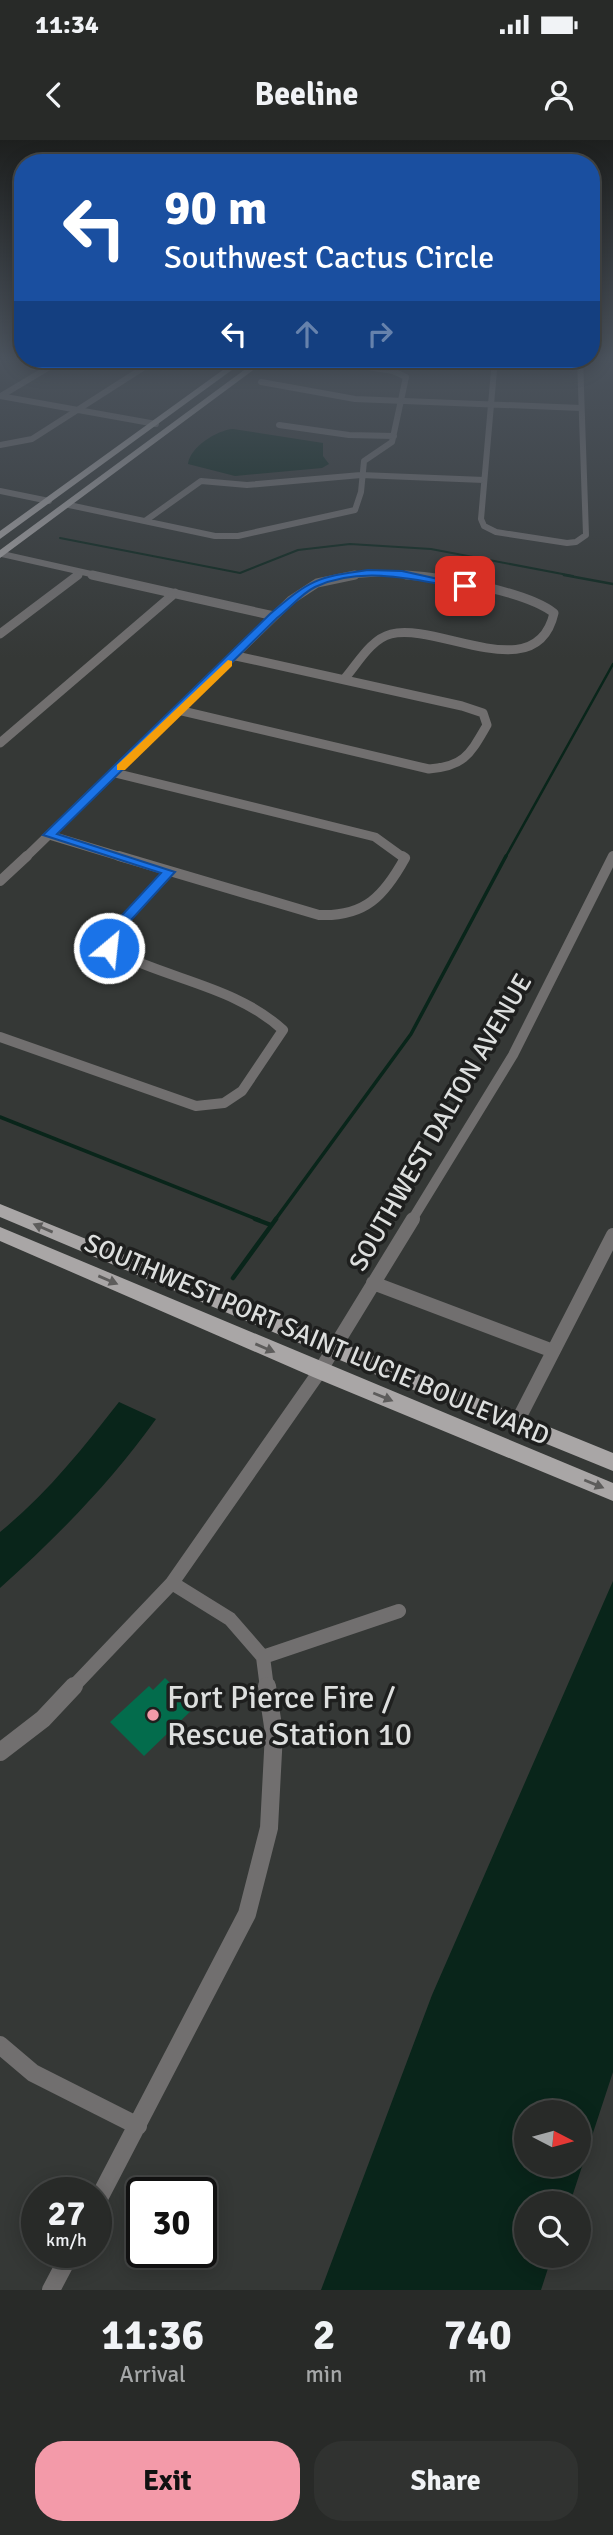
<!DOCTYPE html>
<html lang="en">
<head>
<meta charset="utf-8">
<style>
	body { margin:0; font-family:Signika,sans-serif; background:#303230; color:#f1f3f6; height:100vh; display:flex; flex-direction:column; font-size:26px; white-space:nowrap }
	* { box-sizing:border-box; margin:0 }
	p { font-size:23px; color:#a5a7a8 }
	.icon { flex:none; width:38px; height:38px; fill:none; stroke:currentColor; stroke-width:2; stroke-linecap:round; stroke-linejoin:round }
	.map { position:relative; height:2150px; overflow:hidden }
	.details { display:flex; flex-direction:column; background:#282a28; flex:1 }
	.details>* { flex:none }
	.top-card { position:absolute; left:14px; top:14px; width:586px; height:214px; border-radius:28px; box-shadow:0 4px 18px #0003,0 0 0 2px #444645; background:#1a4fa0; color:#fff; overflow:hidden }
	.needle { width:46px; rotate:96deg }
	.buttons { position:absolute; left:514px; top:1960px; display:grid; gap:14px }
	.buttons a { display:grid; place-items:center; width:77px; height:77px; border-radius:50%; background:#282a28; box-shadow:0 4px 18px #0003,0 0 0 2px #444645; font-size:35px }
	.speed { position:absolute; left:21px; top:2037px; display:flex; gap:14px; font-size:35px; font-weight:700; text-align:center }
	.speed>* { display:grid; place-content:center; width:91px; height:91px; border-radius:50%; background:#282a28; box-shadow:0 4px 18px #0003,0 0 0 2px #444645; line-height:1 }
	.speed small { font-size:18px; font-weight:400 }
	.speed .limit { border:4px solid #111; border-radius:10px; background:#fff; color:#111 }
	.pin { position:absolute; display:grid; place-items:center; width:60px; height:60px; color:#fff; margin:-30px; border-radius:14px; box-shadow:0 4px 10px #0006 }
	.me { position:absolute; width:77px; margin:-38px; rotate:28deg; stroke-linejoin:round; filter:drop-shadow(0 0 5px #0008) }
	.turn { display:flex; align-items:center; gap:24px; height:147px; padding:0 35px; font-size:32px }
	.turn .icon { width:91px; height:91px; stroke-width:2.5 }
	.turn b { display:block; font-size:49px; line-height:60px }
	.lanes { display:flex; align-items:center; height:66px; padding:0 35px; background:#0003; justify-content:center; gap:35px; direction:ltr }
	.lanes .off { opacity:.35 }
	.eta { display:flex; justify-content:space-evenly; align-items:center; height:119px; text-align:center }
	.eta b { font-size:42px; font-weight:700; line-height:49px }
	.primary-button { display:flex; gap:14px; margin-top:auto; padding:14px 35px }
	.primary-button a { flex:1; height:80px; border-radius:28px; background:#f39aa9; color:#111; font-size:28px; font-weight:700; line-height:80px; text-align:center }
	.primary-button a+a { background:#303230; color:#f1f3f6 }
	.status { display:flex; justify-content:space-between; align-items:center; height:49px; padding:0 35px; background:#282a28; direction:ltr }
	.status svg { height:19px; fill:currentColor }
	header { display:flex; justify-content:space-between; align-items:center; height:91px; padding:0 35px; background:#282a28; font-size:32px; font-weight:700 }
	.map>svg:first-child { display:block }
	.water { fill:#09251a; fill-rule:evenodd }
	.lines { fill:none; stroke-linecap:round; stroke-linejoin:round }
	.stream-far3 { stroke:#09251a; stroke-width:2 }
	.stream-far2 { stroke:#09251a; stroke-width:2.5 }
	.stream-far1 { stroke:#09251a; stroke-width:3.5 }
	.stream { stroke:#09251a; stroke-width:4.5 }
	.building { fill:#036c4c }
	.street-far4 { stroke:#716f6f; stroke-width:6 }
	.street-far3 { stroke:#716f6f; stroke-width:9 }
	.street-far2 { stroke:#716f6f; stroke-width:10 }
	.street-far1 { stroke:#716f6f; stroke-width:14 }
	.street { stroke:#716f6f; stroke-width:18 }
	.primary { fill:#a9a6a6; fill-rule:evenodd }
	.oneway { fill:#5d5c5b }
	.route { fill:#1a73e8; stroke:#114b97; stroke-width:2 }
	.slow { fill:#f59e0b }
	.poi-dot { fill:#f39aa9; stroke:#1e1f1e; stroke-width:2.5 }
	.labels { text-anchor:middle; stroke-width:7; stroke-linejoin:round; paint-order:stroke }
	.street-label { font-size:26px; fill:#dddfde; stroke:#1e1f1e }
	.near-poi-label { font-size:32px; fill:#dddfde; stroke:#1e1f1e; text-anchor:start }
</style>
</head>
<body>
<div class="status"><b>11:34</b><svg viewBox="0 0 49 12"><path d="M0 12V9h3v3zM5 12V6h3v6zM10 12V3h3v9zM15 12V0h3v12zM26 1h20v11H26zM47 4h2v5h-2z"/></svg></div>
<header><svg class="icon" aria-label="back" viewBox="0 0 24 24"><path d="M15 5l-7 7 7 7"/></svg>Beeline<svg class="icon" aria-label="person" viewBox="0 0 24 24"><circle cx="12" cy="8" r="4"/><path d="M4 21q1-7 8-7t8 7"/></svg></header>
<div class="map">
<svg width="613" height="2150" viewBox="0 0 613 2150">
	<rect width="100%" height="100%" fill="#353836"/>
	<!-- water -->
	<path class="water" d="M233,289l90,14v13l6,8 -7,4 -87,8 -47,-12c2,-17 29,-34 45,-35z
		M119,1262l37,17c-45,63 -98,117 -156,169v-56c46,-37 83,-84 119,-130z
		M613,1441v491l-43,131h-43v53h25l-11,34h-220l111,-295zM527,1972h52v53h-52z"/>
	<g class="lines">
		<!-- stream-far3 -->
		<path class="stream-far3" d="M60,398l180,35 58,-23 52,-6 81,5 142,27"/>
		<!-- stream-far2 -->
		<path class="stream-far2" d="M564,435l49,9
			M505,718l108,-194"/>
		<!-- stream-far1 -->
		<path class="stream-far1" d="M0,977l259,103
			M275,1080l136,-186 95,-178"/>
		<!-- stream -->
		<path class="stream" d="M255,1079l16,6
			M233,1138l43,-59"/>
	</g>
	<!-- building -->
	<path class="building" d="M165,1538l30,29 -51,49 -34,-34 39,-36 4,4z"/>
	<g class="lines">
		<!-- street-far4 -->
		<path class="street-far4" d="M495,219l-14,160 3,7 12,6 71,11 9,-1 10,-7 -6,-176
			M261,242l94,17 226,9
			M0,256l156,28
			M1,256l62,-37
			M279,285l70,10 45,1
			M0,305l32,-6 125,-80
			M0,351l49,10
			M69,365l146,31h23l117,-26 6,-18 3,-31 28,-19 14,-65 -13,-6 -75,-12
			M145,381l56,-40 46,4 114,-10 123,5
			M2,414l98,22
			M75,436l6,-4
			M343,436l41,-3 37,3"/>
		<!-- street-far3 -->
		<path class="street-far3" d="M92,435l182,41
			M0,494l78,-59
			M345,538c13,-15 26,-39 46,-44 47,-12 146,55 163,-21 -28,-22 -111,-36 -148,-38
			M178,570l251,59c36,-3 41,-15 58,-44l-4,-12 -21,-7 -226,-50
			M0,603l175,-150
			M115,633l260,64 29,21
			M49,695l76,23
			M25,718l266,-258 26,-17 38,-8"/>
		<!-- street-far2 -->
		<path class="street-far2" d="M119,716l200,59c46,2 65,-19 86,-57l-3,-2
			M0,741l27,-25
			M0,897l196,69 28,-3 18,-12 41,-61c-49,-45 -117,-50 -174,-82l6,-18 54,-58
			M412,1080l101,-165 100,-199"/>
		<!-- street-far1 -->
		<path class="street-far1" d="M373,1143l180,68
			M517,1282l96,-187
			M172,1443l58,36 33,38 4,31
			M263,1517l136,-46
			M72,1548l100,-105 148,-212 93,-152"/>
		<!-- street -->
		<path class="street" d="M0,1612l43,-33 31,-33
			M0,1905l33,28 105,53
			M96,2064l151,-290 22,-86 5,-95 -7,-47
			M51,2150l20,-38"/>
		<!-- primary -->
		<path class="primary" d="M238,219h9l-247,180v-8z
			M259,219h9l-268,199v-8z
			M0,1064l613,249v18l-288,-117 -325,-137z
			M0,1087l613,256v18l-300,-124 -313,-136z"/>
	</g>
	<!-- one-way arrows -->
	<defs><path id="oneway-solid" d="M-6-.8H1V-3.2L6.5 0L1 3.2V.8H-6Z" transform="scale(1.75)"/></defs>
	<g class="oneway">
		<use href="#oneway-solid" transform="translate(43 1088) rotate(-157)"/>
		<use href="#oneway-solid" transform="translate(108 1140) rotate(23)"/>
		<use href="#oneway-solid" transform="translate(265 1208) rotate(23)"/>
		<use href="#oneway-solid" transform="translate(383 1257) rotate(22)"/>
		<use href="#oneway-solid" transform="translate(594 1344) rotate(22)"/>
	</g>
	<!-- sky -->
	<linearGradient id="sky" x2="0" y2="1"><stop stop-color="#1d1f1e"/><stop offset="0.42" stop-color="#4b535d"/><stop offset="1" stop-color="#4b535d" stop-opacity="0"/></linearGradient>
	<rect width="613" height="518" fill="url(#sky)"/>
	<!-- route -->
	<path class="route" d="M368,430l34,1 68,15 -5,3c-48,-9 -103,-24 -150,-2 -14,7 -26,22 -38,31l-220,216 118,38 -54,59 -7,20h-9l-2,-3 8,-21 50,-54 -118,-38 227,-221c40,-34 46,-37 98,-44z"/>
	<!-- slow -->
	<path class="slow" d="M228,520l4,1v5l-107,104h-8v-5z"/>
	<!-- markers -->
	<circle class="poi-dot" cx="153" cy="1575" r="7"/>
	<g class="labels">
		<!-- street labels -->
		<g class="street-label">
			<text transform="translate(440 982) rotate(-60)" y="9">SOUTHWEST DALTON AVENUE</text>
			<text transform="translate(317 1199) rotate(23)" y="9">SOUTHWEST PORT SAINT LUCIE BOULEVARD</text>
		</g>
		<!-- near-poi labels -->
		<g class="near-poi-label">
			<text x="167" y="1568">Fort Pierce Fire /<tspan x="167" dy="37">Rescue Station 10</tspan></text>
		</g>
	</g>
</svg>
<div class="buttons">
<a><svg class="needle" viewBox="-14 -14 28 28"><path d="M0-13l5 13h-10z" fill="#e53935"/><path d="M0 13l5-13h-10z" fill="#a5a7a8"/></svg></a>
<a><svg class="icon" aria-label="search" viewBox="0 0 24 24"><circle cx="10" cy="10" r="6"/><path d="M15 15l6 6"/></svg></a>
</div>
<div class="speed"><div>27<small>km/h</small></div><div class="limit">30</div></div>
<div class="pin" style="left:465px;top:446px;background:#d93025"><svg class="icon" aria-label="arrive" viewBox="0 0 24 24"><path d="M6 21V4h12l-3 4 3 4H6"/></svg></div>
<svg class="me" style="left:109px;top:808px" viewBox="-20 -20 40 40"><circle r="17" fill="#1a73e8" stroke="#fff" stroke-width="3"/><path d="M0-11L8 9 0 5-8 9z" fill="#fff"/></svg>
<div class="top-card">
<div class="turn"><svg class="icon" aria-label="left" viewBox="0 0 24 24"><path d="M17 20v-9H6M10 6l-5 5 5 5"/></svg><div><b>90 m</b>Southwest Cactus Circle</div></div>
<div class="lanes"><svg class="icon" aria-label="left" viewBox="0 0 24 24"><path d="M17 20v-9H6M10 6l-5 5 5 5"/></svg><svg class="icon off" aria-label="ahead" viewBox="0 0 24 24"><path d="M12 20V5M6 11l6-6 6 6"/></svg><svg class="icon off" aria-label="right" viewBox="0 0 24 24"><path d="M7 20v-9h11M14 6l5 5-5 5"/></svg></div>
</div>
</div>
<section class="details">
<div class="eta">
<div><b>11:36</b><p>Arrival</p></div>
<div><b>2</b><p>min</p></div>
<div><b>740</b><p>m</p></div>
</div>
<div class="primary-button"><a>Exit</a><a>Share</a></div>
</section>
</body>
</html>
